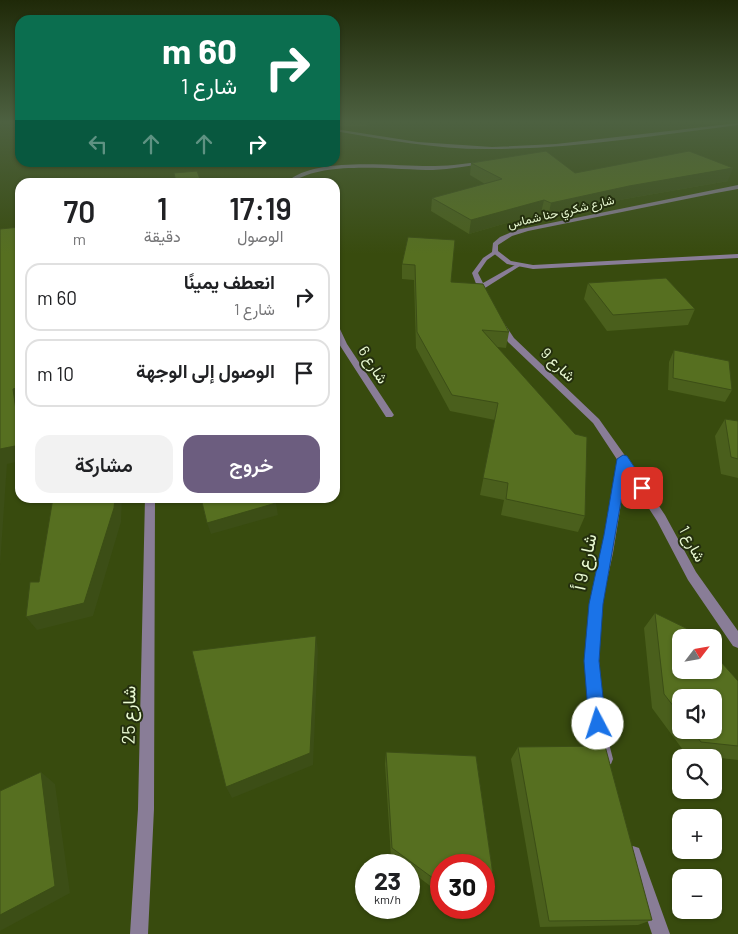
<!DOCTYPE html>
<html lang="ar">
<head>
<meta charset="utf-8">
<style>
	body { margin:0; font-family:Barlow,Vazirmatn,sans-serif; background:#f2f2f2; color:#202124; direction:rtl; height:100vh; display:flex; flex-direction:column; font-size:19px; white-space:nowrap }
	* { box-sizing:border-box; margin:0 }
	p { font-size:16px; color:#757577 }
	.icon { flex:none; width:28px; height:28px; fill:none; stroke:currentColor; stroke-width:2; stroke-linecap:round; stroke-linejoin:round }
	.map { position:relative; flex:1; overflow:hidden; direction:ltr }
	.panel { position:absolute; left:15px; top:178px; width:325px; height:325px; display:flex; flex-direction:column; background:#fff; border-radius:15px; box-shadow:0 1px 4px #0004; direction:rtl }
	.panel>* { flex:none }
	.banner { position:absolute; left:15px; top:15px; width:325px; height:152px; border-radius:15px; box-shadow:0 1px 4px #0004; direction:rtl; background:#0b6e4f; color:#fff; overflow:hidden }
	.needle { width:32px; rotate:59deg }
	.tools { position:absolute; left:672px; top:629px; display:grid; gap:10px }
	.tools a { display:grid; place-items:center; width:50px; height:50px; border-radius:10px; background:#fff; box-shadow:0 1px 4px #0004; font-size:25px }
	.speed { position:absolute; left:355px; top:854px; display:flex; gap:10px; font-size:25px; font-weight:700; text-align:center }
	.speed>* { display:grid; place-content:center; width:65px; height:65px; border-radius:50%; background:#fff; box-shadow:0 1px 4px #0004; line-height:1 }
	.speed small { font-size:12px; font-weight:400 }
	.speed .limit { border:8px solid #d22; background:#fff; color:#111 }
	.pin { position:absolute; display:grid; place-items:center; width:42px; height:42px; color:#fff; margin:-21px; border-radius:10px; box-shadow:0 2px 8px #0006 }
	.me { position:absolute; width:55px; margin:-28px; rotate:355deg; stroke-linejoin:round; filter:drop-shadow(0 0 4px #0008) }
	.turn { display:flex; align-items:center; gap:18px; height:105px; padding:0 20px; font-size:22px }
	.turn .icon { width:65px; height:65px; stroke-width:2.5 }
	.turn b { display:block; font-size:35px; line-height:42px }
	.lanes { display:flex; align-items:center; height:48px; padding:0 20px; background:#0003; justify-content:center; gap:25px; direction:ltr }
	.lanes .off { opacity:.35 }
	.eta { display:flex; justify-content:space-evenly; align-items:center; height:85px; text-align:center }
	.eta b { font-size:30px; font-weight:600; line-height:35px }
	.action { display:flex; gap:10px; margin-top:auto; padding:10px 20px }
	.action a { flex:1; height:58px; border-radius:15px; background:#6c5d7f; color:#fff; font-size:20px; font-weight:600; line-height:58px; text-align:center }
	.action a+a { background:#f2f2f2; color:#202124 }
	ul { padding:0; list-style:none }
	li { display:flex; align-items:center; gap:15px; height:68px; margin:0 10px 8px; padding:0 10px; border:2px solid #e0e0e0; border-radius:15px }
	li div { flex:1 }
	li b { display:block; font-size:19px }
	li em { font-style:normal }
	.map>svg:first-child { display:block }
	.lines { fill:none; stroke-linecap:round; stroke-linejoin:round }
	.minor { fill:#897d97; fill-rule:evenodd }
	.tertiary { fill:#897d97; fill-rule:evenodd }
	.wall { fill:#4a5f1c; fill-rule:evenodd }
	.shaded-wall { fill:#3c4e16 }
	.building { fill:#566f20; stroke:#3c4e16 }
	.route { fill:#1a73e8; stroke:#114b97 }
	.labels { text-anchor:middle; stroke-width:4; stroke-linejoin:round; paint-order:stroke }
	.far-street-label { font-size:12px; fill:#e9f9d2; stroke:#242f0e }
	.street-label { font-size:15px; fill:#e9f9d2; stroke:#242f0e }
	.near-street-label { font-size:18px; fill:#e9f9d2; stroke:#242f0e }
</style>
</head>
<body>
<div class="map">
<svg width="738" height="934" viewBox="0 0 738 934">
	<rect width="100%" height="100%" fill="#384b0e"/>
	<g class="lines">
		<!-- minor -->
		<path class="minor" d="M738,123v2c-81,10 -163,24 -245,24 -53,1 -106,-9 -158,-18v-2l83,13 74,5 64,-3z
			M485,161l2,2c-18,3 -36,6 -54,7 -38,0 -109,-10 -140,12h-6c29,-27 110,-15 148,-16 17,0 33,-3 50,-5z
			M143,179l2,1v2h-4z
			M495,250l2,1v2l-10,7 -9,13 5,10 32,-18 5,1 -35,22 3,7 -7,2 -9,-24 11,-15z
			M498,323h6l10,15 85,81 27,38 39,58 31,57 42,59v17l-5,-2 -45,-66 -31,-59 -31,-48 -13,80 -11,51 -3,57 5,63 9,35 -2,5 -5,2 -5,-2 -2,-5 -9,-35 -5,-63 5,-57 11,-51 17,-92 -25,-38 -85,-81 -11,-17z
			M335,325l4,2 8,17 47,71 -2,2h-6l-47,-73 -4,-9z
			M145,498h10l-1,311 -6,125h-18l8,-125z
			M633,846l6,2 31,86h-18l-27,-80 2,-6z"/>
		<!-- tertiary -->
		<path class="tertiary" d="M738,185v4l-22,4 -188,38 -16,5 -14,9v6l13,10 22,4 205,-11v4l-205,11 -26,-5 -15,-12 1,-9 7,-6 16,-7z"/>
	</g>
	<!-- wall -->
	<path class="wall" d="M335,123h34l-3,4 -31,-2z
		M471,163l104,10 153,8 -103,18 -77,18 -7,-4 -72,21 -38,-23 1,-13 53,-14 -15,-9z
		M408,237l43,45 58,50 -3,16 -9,-1 88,169 -7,16 -77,-17 3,-15 -24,-5 15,-75 -45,-9 -34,-63 -2,-68 -12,-1v-15z
		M588,283l107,26 -7,16 -81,6 -23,-32z
		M674,350l58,40 -7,12 -57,-12 1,-28z
		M725,419l13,2v57l-17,-4 -6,-38z
		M655,613l83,68v79l-52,-6 -34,-46 -8,-80zM681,698l33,32h-33z
		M518,747l134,173 -14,5 -98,2 -29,-168z
		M386,752l90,4 19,133 -6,7 -5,1v-32h-43v29l-32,-24v-5h-7l-11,-8 -6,-93z"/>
	<!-- shaded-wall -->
	<path class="shaded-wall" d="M733,168l-5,13 -103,18 -77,18 3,-14 78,-17z
		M544,200l-3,13 -72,21 2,-14z
		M20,387v52l-7,-50z
		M20,445v16l-13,3 -7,102v-117z
		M115,498h7l-1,24 -28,94 -56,14 -11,-13z
		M276,503l2,12 -67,19 -4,-11z
		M316,636l2,15 -5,114 -81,33 -6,-11z
		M41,772l14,12 15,109 -70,38v-16z"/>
	<!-- building -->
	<path class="building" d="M546,151l29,22 114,-22 44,17 -104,18 -78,17 -7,-3 -73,20 -39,-22 70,-19 -31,-16z
		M197,171l4,11h-25l-2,-9z
		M20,227v160l-7,2 7,50v6l-20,4v-220z
		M408,237l47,3 -4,42 32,2 26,48 -27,-2 93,104 12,3 -2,79 -79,-17 2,-16 -25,-5 15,-75 -46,-8 -35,-63 -2,-67 -13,-1z
		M666,278l29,31 -82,6 -25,-32z
		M674,350l55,11 3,29 -59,-12z
		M725,419l13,2v38l-7,-2z
		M53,498h62l-1,10 -30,95 -58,14 4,-35h9z
		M201,498h73l2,5 -69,20z
		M655,613l39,19 5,6h-18v32h33v-16l24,27v65l-37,-4 -9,-12h22v-32h-33v18l-17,-22z
		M316,636l-6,117 -84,34 -34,-136z
		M605,746l47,174 -103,1 -31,-174z
		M386,752l90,4 19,133 -11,1v-25h-43v19l-49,-36z
		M41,772l14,114 -55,29v-124z"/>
	<!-- sky -->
	<linearGradient id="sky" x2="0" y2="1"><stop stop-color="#1f2908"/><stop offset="0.48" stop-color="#4d6141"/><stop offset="1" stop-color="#4d6141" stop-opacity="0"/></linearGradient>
	<rect width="738" height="254" fill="url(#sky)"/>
	<!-- route -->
	<path class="route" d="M623,455l4,1 21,32 -2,3h-8l-12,-18 -23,131 -4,57 7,63 -3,6 -5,2 -6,-2 -3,-6 -5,-63 5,-57 15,-69 13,-76z"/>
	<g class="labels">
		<!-- far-street labels -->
		<g class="far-street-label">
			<text transform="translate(561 212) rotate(-13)" y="4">شارع شكري حنا شماس</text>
		</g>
		<!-- street labels -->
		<g class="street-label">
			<text transform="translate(373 365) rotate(57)" y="5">شارع 6</text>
			<text transform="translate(558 365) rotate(44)" y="5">شارع 9</text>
			<text transform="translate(692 544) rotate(62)" y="5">شارع 1</text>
		</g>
		<!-- near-street labels -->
		<g class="near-street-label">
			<text transform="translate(585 562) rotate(-78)" y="6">شارع 9 أ</text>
			<text transform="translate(129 715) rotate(-89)" y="6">شارع 25</text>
		</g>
	</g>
</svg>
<div class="tools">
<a><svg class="needle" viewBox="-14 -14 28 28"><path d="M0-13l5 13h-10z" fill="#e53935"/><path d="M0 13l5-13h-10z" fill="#757577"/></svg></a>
<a><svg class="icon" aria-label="sound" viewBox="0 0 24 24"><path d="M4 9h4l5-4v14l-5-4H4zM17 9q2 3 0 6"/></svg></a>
<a><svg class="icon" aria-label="search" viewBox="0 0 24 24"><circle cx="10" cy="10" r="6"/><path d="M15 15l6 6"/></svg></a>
<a>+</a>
<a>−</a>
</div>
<div class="speed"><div>23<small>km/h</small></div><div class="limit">30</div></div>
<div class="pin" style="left:642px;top:488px;background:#d93025"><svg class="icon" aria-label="arrive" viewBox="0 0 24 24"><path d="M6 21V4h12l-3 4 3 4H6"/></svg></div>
<svg class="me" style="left:598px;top:724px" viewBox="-20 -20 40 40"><circle r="19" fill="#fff"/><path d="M0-13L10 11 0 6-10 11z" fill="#1a73e8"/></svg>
<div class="banner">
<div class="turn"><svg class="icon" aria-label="right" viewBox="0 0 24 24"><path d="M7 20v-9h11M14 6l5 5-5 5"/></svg><div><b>60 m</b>شارع 1</div></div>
<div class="lanes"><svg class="icon off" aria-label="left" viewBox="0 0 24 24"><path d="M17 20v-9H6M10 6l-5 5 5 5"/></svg><svg class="icon off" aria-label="ahead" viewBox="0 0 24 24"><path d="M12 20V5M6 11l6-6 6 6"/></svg><svg class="icon off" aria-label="ahead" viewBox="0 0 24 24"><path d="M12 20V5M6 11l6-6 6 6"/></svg><svg class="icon" aria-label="right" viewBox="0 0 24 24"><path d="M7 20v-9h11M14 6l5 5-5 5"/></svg></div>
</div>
<section class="panel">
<div class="eta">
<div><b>17:19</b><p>الوصول</p></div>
<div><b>1</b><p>دقيقة</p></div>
<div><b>70</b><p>m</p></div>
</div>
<ul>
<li><svg class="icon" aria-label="right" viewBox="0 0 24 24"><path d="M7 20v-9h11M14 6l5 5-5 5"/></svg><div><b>انعطف يمينًا</b><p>شارع 1</p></div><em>60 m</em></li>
<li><svg class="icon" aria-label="arrive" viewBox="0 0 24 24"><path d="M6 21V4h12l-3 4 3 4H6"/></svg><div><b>الوصول إلى الوجهة</b></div><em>10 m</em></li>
</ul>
<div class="action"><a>خروج</a><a>مشاركة</a></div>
</section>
</div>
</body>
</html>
